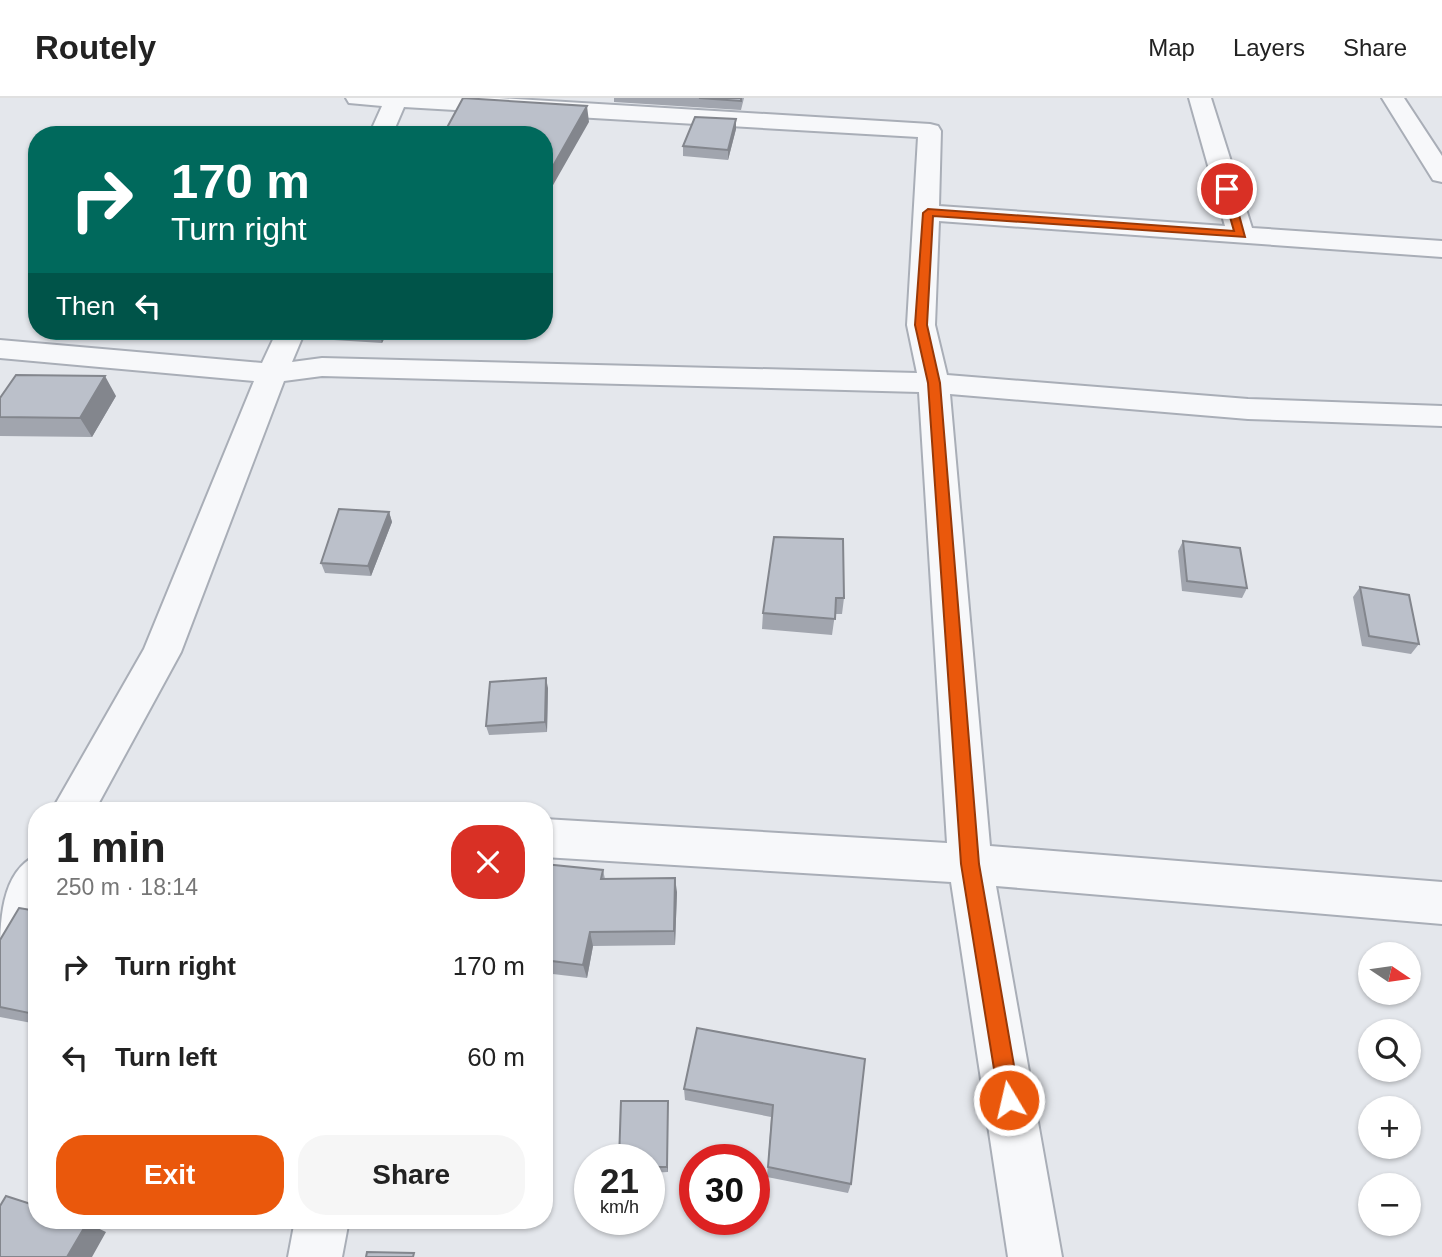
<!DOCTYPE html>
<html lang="en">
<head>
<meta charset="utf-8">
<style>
	body { margin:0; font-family:Arial,sans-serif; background:#f6f6f6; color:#222; height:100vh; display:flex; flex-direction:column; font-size:26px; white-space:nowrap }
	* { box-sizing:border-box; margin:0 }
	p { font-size:23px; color:#767676 }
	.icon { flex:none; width:38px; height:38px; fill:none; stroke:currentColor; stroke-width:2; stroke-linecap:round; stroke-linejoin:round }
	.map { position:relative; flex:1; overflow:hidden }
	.details { position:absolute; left:28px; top:704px; width:525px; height:427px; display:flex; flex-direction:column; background:#fff; border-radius:28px; box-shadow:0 2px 5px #0004 }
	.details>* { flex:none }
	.hud { position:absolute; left:28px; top:28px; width:525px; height:214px; border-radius:28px; box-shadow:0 2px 5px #0004; background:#00695c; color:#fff; overflow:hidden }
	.needle { width:46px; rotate:103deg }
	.tools { position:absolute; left:1358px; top:844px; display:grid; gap:14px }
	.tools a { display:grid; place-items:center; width:63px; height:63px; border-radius:50%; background:#fff; box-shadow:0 2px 5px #0004; font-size:35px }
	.speed { position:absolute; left:574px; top:1046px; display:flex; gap:14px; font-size:35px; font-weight:700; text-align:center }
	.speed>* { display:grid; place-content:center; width:91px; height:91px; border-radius:50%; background:#fff; box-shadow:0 2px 5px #0004; line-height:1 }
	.speed small { font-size:18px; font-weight:400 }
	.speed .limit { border:10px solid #d22; background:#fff; color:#111 }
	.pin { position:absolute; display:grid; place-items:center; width:60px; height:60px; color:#fff; margin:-30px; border:4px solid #fff; border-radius:50%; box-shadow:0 2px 7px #0007 }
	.me { position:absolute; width:77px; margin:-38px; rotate:351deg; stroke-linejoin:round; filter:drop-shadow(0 0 5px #0008) }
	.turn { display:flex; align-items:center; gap:24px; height:147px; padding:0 28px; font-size:32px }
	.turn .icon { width:91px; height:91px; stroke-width:2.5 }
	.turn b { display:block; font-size:49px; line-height:60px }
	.then { display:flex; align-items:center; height:66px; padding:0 28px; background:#0003; gap:14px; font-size:26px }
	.round { display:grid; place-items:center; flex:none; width:74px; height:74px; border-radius:28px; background:#f6f6f6 }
	.overview { display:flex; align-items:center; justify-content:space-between; height:119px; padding:0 28px }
	h1 { font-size:42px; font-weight:700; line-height:52px }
	.action { display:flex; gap:14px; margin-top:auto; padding:14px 28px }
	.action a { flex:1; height:80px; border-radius:28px; background:#ea580c; color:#fff; font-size:28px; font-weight:700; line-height:80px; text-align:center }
	.action a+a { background:#f6f6f6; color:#222 }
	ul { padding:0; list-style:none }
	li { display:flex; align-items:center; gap:21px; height:91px; padding:0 28px }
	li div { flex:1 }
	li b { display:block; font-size:26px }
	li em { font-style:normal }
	header { display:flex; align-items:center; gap:42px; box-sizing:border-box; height:98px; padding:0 35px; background:#fff; border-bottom:2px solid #e0e0e0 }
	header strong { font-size:33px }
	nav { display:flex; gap:38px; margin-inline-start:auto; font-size:24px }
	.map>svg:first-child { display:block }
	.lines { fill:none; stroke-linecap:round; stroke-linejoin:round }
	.minor-casing { stroke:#a9aeb7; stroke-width:4 }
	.minor { fill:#f7f8fa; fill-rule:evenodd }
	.wall { fill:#a1a5ae }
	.shaded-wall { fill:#83868d }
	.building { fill:#bbc0ca; stroke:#83868d; stroke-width:2 }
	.route { fill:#ea580c; stroke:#983908; stroke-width:2 }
</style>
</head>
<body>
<header>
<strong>Routely</strong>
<nav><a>Map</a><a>Layers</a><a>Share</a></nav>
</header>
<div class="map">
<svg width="1442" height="1159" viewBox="0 0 1442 1159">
	<rect width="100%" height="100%" fill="#e4e7ec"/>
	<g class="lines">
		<defs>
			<path id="minor" d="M346,0h153l431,26 8,2 3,5 -2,75 286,20 -36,-128h22l41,130 190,13v16l-503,-36 -4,104 12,50 301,24 194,7v20l-194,-7 -298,-25 40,452 452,36v42l-446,-38 66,371h-54l-57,-375 -407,-25v-38l403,24 -28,-451 -597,-16 -38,5 -103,271 -86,158h-43l92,-161 110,-268 -254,-23v-18l262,23 15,-32h28l-13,31 30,-4 595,15 -10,-48 11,-188 -514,-30 -12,28h-23l13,-29 -33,-3z
				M1382,0h22l38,58v26l-9,-2z
				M37,757v63l-21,37 -16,7c0,-39 0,-90 37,-107z
				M295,1122h54l-7,37h-54z"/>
		</defs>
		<!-- minor casing -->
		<use href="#minor" class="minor-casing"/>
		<!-- minor -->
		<use href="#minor" class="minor"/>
	</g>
	<!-- wall -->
	<path class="wall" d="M614,0h130l-3,12 -127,-8z
		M736,21v10l-8,31 -45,-4v-10z
		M330,233h58l-6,12 -48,-3z
		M116,298l-24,41 -92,-1v-38z
		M389,414l3,10 -21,54 -46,-3 -4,-10z
		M774,439l70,61 -2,16h-7l-3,21 -70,-6 1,-16z
		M1183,443l64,47 -5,10 -60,-7 -4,-40z
		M1360,489l59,57 -8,10 -49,-8 -9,-49z
		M548,590l-1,44 -58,3 -3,-9z
		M544,766l59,6 2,9 72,13 -2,53 -82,1 -6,32 -43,-5z
		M37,813v113l-37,-7v-77z
		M697,930l154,156 -3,9 -81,-16 4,-60 -86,-17 -1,-11z
		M668,1009v65l-19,1v-13z"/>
	<!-- shaded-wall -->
	<path class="shaded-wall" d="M587,8l2,16 -45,79v-19z
		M736,21v10l-8,31v-10z
		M380,233h8l-6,12 -3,-10z
		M105,278l11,20 -24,41 -12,-19z
		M389,414l3,10 -21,54 -3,-10z
		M546,580l2,10 -1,44 -2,-10z
		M675,780l2,14 -2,53 -1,-14z
		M590,834l3,14 -6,32 -4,-13z
		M37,903v17l-8,-5z
		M668,1003v71l-1,-5z
		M87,1125l19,9 -14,25h-25z"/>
	<!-- building -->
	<path class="building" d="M463,0l124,8 -43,76v-47h-101z
		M699,0h42v3z
		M695,19l41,2 -8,31 -45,-4z
		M341,233h39l-1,2z
		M16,277l89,1 -25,42 -80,-1v-19z
		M339,411l50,3 -21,54 -47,-3z
		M774,439l69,2 1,59h-8l-1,21 -72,-6z
		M1183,443l57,7 7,40 -60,-7z
		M1360,489l49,8 10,49 -50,-8z
		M546,580l-1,44 -59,4 4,-44z
		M544,766l59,6 -2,9 74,-1 -1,53 -84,1 -7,33 -39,-5z
		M19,810l18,3v90l-8,12 -29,-6v-67z
		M697,930l168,31 -14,125 -83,-17 5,-62 -89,-16z
		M621,1003h47l-1,66h-18v-7h-30z
		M6,1098l31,10v14h40l10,3 -20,34h-67v-51z
		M367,1154l47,1 -1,4h-47z"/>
	<!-- route -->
	<path class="route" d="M1227,88l5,3 13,48 -312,-21 -6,109 13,58 39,481 41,236 -3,7 -8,3 -7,-3 -3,-7 -38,-236 -33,-481 -13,-58 8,-112 5,-4 306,22 -12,-42z"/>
</svg>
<div class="tools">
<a><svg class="needle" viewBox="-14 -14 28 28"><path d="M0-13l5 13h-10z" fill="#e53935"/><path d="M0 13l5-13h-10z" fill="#767676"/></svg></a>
<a><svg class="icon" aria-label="search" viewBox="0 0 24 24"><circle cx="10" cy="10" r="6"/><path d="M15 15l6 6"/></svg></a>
<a>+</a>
<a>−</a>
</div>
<div class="speed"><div>21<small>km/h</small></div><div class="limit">30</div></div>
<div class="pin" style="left:1227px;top:91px;background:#d93025"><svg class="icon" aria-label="arrive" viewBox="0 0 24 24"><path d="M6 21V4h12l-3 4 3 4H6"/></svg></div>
<svg class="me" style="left:1009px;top:1002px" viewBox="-20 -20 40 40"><circle r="17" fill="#ea580c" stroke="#fff" stroke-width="3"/><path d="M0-11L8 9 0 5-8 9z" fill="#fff"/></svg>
<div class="hud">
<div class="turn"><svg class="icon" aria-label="right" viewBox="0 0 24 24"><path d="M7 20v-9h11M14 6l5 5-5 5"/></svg><div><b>170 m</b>Turn right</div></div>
<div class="then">Then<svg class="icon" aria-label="left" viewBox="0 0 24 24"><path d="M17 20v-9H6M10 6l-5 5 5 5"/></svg></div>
</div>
<section class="details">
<div class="overview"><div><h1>1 min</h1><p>250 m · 18:14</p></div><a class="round" style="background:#d93025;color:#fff"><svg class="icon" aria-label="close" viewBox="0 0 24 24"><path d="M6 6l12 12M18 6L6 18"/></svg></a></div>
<ul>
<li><svg class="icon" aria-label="right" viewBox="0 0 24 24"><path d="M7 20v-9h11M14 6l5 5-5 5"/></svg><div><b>Turn right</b></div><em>170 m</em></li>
<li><svg class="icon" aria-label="left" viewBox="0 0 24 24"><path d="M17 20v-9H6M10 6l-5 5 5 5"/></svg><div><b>Turn left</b></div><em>60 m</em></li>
</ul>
<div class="action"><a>Exit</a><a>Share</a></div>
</section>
</div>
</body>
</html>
